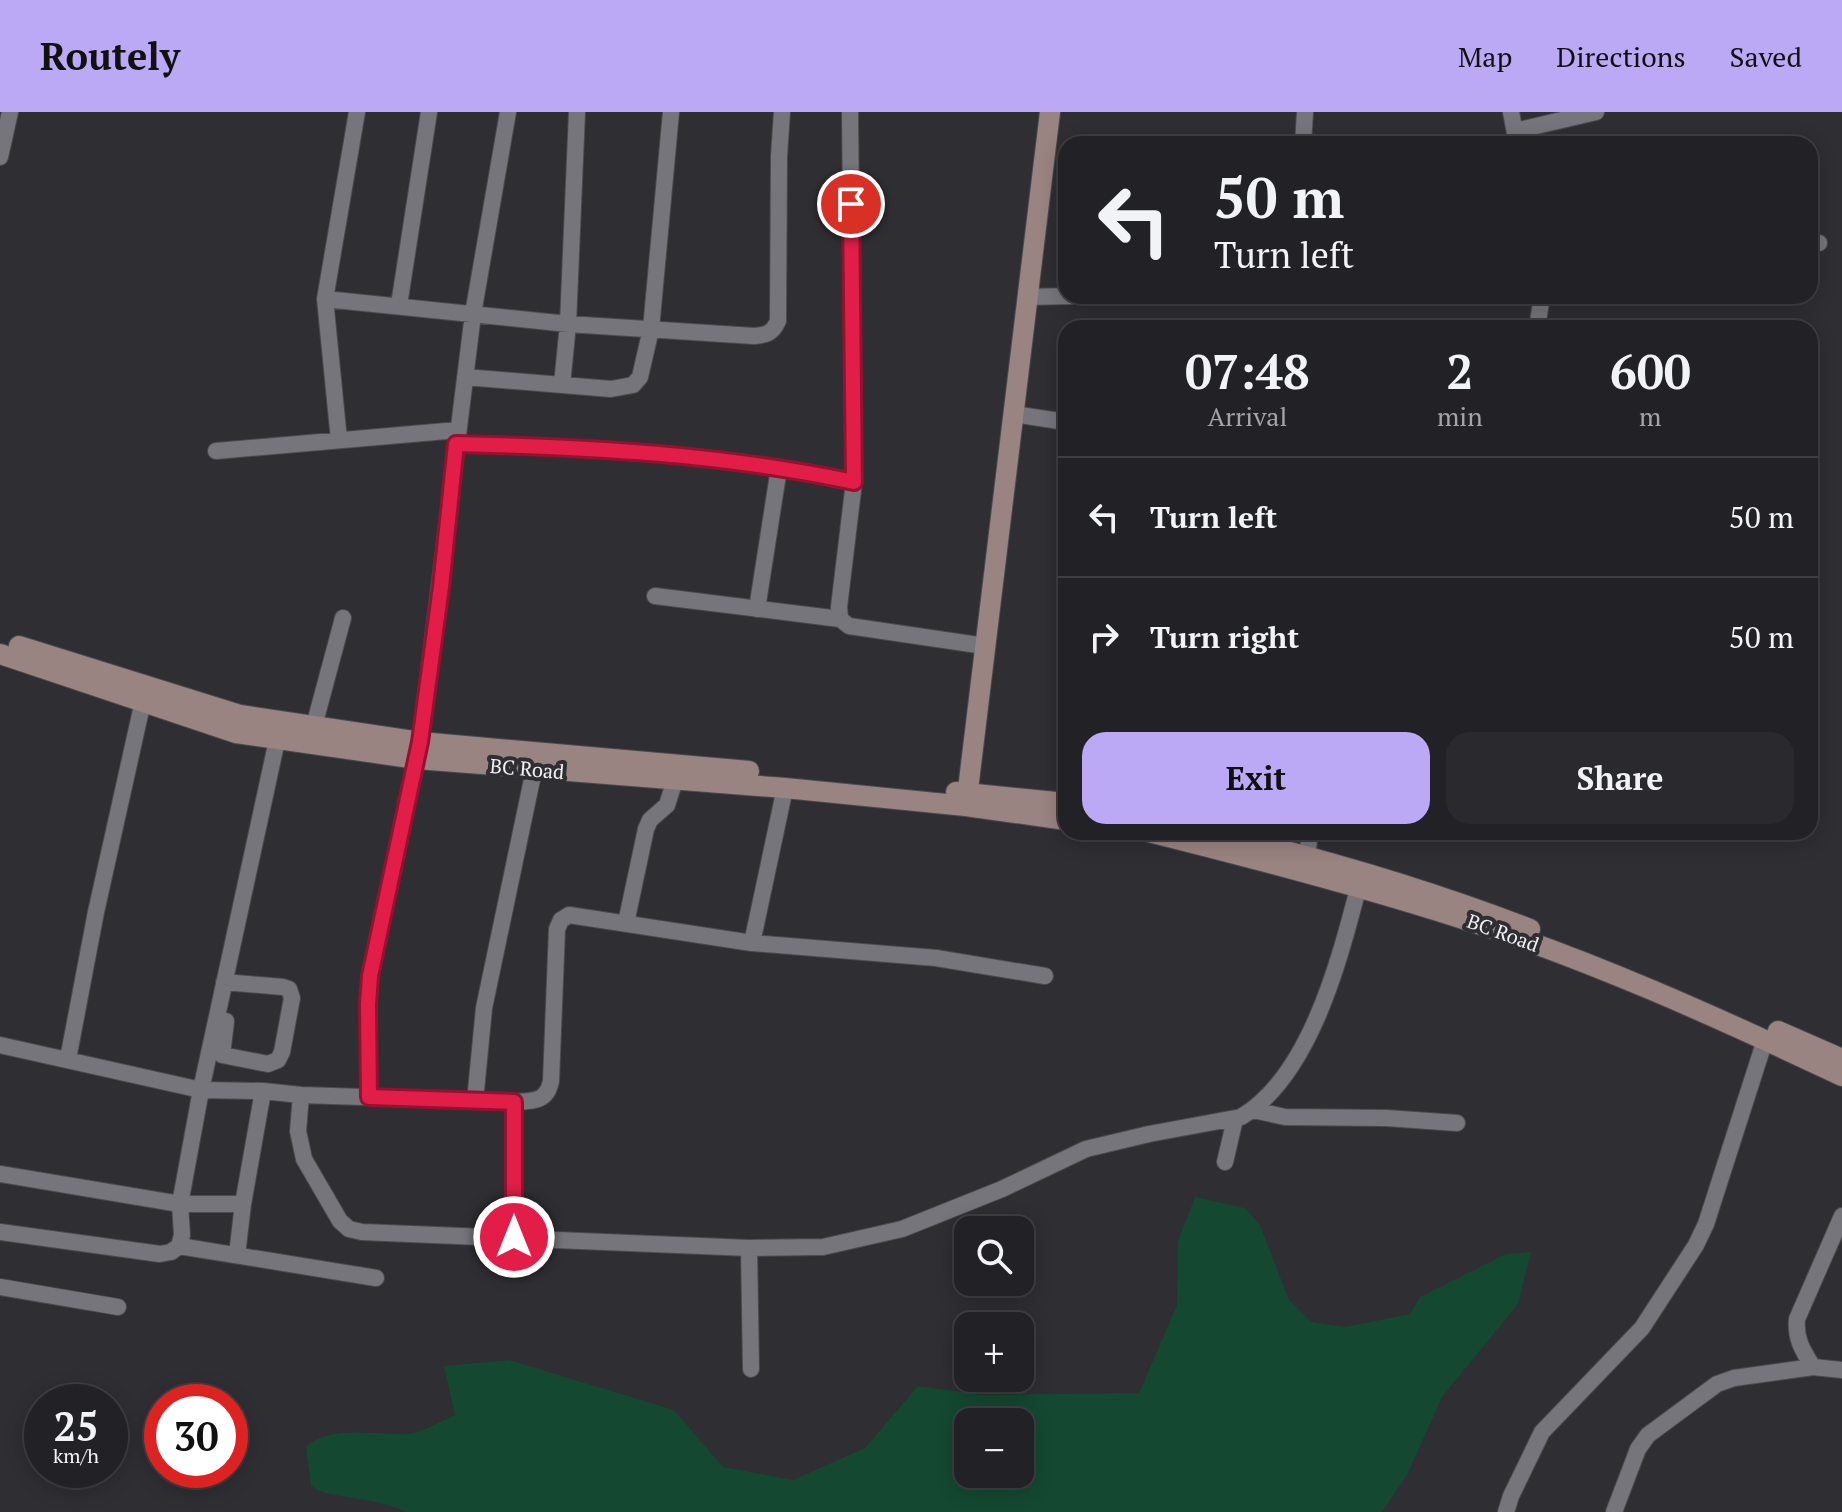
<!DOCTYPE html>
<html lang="en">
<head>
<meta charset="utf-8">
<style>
	body { margin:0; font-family:"PT Serif",serif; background:#2a2a2e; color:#f1f3f6; height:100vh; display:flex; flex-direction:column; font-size:30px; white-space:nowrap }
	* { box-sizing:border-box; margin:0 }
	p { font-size:26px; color:#a2a4a7 }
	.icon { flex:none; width:44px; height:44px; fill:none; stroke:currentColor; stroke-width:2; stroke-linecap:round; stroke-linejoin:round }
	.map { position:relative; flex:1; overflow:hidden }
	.panel { position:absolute; left:1058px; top:208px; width:760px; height:520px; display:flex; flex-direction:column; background:#222226; border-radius:24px; box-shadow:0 4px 20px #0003,0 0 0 2px #3f3f43 }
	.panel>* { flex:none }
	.top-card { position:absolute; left:1058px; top:24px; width:760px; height:168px; border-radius:24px; box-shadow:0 4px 20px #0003,0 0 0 2px #3f3f43; background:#222226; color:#f1f3f6; overflow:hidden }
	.buttons { position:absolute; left:954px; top:1104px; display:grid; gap:16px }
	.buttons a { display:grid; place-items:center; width:80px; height:80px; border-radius:16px; background:#222226; box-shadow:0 4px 20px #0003,0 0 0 2px #3f3f43; font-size:40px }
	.speed { position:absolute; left:24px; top:1272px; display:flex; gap:16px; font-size:40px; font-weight:700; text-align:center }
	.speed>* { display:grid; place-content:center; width:104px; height:104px; border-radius:50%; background:#222226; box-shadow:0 4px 20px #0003,0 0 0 2px #3f3f43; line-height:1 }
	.speed small { font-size:20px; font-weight:400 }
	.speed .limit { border:12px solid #d22; background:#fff; color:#111 }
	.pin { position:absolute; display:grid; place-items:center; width:68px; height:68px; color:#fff; margin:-34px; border:4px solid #fff; border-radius:50%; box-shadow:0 2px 8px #0007 }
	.me { position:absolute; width:88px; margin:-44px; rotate:0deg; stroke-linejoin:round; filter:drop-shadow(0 0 6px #0008) }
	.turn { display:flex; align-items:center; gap:28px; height:168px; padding:0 24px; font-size:36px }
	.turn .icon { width:104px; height:104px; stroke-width:2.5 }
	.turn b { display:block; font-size:56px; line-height:68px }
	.eta { display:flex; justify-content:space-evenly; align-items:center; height:136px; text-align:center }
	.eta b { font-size:48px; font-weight:600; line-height:56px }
	.primary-button { display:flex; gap:16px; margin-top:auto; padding:16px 24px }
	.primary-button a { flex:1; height:92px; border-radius:24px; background:#bca9f5; color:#111; font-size:32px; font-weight:600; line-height:92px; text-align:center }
	.primary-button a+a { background:#2a2a2e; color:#f1f3f6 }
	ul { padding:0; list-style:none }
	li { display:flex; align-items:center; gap:24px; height:120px; padding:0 24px; border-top:2px solid #3f3f43 }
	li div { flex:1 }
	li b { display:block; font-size:30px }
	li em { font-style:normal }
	header { display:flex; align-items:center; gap:48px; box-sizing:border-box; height:112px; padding:0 40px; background:#bca9f5; color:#111 }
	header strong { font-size:38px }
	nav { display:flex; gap:44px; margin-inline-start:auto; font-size:28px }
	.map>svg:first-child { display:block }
	.green { fill:#144831; fill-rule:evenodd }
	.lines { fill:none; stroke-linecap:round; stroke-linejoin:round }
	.street-casing { stroke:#4b4b4f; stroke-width:18 }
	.secondary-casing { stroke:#4b4b4f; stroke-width:22 }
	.street { stroke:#75757b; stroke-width:16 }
	.secondary { stroke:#9a8482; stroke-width:20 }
	.route-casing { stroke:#92132f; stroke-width:20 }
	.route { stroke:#e11d48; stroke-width:14 }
	.labels { text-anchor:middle; stroke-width:8; stroke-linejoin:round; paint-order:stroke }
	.street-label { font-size:20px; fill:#f1f1f4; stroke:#2e2e33 }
</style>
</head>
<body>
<header>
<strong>Routely</strong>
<nav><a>Map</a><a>Directions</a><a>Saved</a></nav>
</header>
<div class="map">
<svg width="1842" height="1400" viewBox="0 0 1842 1400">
	<rect width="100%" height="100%" fill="#2e2e33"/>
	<!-- green -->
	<path class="green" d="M1195,1085l50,11 15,17 29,75 22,22 34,5 65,-13 10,-17 86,-43 25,-2 -13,52 -76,93 -35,78 -25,37h-974l-26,-9 -58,-10 -13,-7 -5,-39c24,-23 71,-11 102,-13 15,-2 33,-13 47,-19l-11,-49 65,-6 165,50 49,57 70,13 72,-32 53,-62 65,9 156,-2 38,-88 1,-64zM968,1310h52v52h-52z"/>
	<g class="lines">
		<defs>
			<path id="street" d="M850,0l4,370
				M1511,0l6,32
				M1515,19l81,-19
				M1303,32l2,-32
				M0,45l10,-45
				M1810,132l9,-1
				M1027,185l45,-1
				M325,187l32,-187
				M399,193l30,-193
				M1537,216l5,-32
				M465,265l146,12 22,-4 7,-8 11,-48 20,-217
				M562,273l6,-61 9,-212
				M1013,302l53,8
				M339,328l-14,-141 243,25 186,12c12,-1 18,-2 24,-15l1,-165 3,-44
				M456,332c134,3 267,10 398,38l-15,125 1,12 9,7 136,20
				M216,339l242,-21
				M655,484l185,23
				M757,497l22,-141
				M314,614l29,-108
				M420,630l53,-428 35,-202
				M1307,746l3,-26
				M626,811l20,-94 4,-9 17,-15 8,-25
				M752,831l33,-155
				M222,908l4,1 -4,34 46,9 10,-4 4,-8 10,-54 -3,-9 -6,-2 -59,-5
				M0,933l201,45 78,-359
				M68,947l28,-147 47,-211
				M301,983l213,7c19,-1 33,0 37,-21l6,-152 4,-9 8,-5 183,28 184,15 109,18
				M369,985l-1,-93 2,-28 47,-217
				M475,989l9,-93 50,-238
				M1253,998l32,7 101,1 71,5
				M1225,1050l10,-43
				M0,1062l180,30h63
				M0,1120l160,22 11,-2 8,-6 3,-11 -2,-31 21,-114 62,1 38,4 -3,36 6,28 36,62 9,8 13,3 387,16 74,-1 79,-18 100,-40 84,-40 63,-15 92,-17c69,-41 98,-156 117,-228
				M514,1125v-135
				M179,1134l197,32
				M749,1136l2,121
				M237,1143l6,-51 20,-113
				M0,1175l118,20
				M1813,1255c-10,-16 -18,-28 -16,-48l45,-103
				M1506,1400l5,-16 31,-64 100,-104 54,-83 10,-21 59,-184
				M1614,1400l24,-63 10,-14 69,-51 17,-6 79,-11 29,3"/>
			<path id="secondary" d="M19,534l221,69 180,27 329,29
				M0,542l236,79 181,26 368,29 181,18 100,14
				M956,680l110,11
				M966,694l84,-694
				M1149,720c104,26 208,53 311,86 131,42 257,99 382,158
				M1209,720c108,25 217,57 321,97
				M1778,919l64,28"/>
		</defs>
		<!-- street casing -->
		<use href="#street" class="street-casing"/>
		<!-- secondary casing -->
		<use href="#secondary" class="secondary-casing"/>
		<!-- street -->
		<use href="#street" class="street"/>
		<!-- secondary -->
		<use href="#secondary" class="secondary"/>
	</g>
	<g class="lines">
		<defs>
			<path id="route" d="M514,1125v-135l-145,-5 -1,-93 2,-28 50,-234 21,-155 15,-143c134,3 266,10 398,38l-3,-278"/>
		</defs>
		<!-- route casing -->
		<use href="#route" class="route-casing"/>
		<!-- route -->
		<use href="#route" class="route"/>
	</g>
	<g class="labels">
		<!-- street labels -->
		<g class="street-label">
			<text transform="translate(527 657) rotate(5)" y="7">BC Road</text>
			<text transform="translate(1503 821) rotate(20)" y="7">BC Road</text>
		</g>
	</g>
</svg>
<div class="buttons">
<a><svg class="icon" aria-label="search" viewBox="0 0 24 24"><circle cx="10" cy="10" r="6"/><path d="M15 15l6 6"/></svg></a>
<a>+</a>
<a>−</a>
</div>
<div class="speed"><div>25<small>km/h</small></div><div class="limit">30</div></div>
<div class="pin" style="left:851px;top:92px;background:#d93025"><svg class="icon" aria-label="arrive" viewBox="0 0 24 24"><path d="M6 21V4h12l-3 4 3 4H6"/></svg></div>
<svg class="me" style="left:514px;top:1125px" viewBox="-20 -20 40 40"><circle r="17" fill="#e11d48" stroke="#fff" stroke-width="3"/><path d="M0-11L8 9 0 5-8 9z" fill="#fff"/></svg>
<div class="top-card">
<div class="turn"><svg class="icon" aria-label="left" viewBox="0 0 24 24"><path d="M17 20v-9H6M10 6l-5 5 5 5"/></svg><div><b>50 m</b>Turn left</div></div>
</div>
<section class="panel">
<div class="eta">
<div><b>07:48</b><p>Arrival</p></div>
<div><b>2</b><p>min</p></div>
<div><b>600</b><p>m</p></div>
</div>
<ul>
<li><svg class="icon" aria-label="left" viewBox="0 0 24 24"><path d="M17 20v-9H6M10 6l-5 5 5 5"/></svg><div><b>Turn left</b></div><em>50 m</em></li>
<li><svg class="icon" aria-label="right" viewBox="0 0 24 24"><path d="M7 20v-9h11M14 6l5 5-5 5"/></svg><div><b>Turn right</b></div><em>50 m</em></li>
</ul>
<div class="primary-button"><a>Exit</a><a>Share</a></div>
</section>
</div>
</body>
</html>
